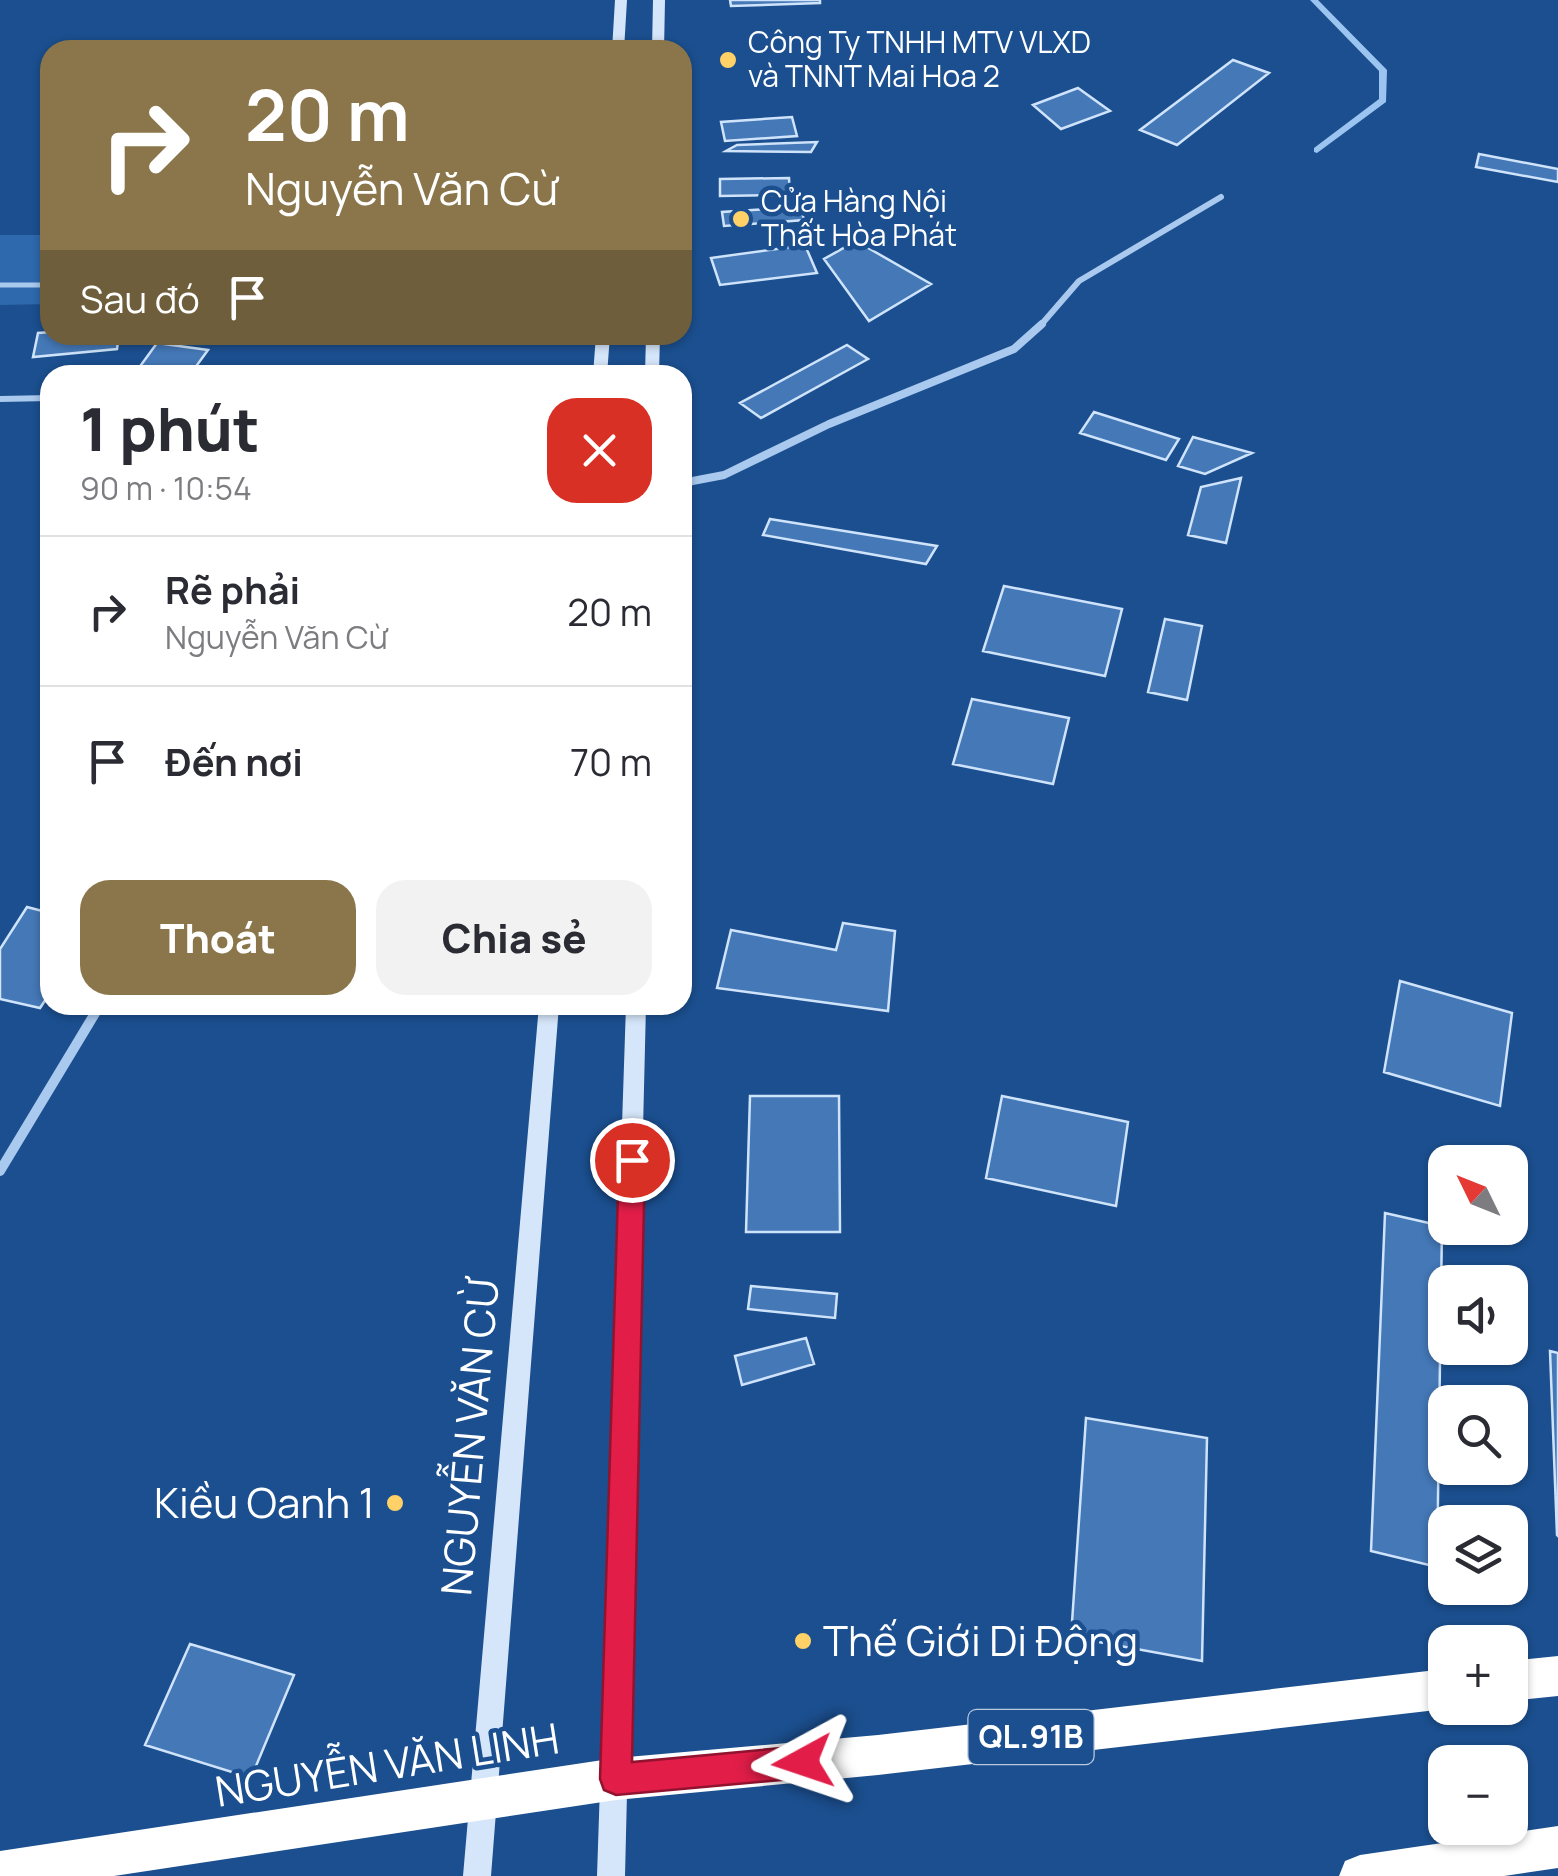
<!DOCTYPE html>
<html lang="vi">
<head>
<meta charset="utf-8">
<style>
	body { margin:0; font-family:Manrope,sans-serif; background:#f2f2f3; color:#2b2b33; height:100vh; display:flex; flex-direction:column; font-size:38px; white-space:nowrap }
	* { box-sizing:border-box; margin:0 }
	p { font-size:32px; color:#7c7c81 }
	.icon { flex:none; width:55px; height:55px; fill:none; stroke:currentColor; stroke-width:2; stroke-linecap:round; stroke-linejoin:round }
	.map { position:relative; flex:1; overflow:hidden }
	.side { position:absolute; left:40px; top:365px; width:652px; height:650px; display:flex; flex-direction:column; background:#fff; border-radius:30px; box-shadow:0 2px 8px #0004 }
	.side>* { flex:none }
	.guide { position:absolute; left:40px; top:40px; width:652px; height:305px; border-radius:30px; box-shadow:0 2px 8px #0004; background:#8a764a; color:#fff; overflow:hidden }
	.needle { width:65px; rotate:313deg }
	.controls { position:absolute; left:1428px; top:1145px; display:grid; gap:20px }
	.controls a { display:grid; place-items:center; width:100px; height:100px; border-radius:20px; background:#fff; box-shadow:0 2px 8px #0004; font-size:50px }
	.pin { position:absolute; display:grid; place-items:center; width:85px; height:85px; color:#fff; margin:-42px; border:5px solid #fff; border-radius:50%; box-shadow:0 2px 10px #0007 }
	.me { position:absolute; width:110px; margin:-55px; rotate:265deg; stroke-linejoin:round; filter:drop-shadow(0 0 8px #0008) }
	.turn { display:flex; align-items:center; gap:35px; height:210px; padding:0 40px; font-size:45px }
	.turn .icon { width:130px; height:130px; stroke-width:2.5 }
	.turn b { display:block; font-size:70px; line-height:85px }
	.then { display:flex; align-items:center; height:95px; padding:0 40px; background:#0003; gap:20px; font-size:38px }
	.round { display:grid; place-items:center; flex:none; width:105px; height:105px; border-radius:30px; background:#f2f2f3 }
	.headline { display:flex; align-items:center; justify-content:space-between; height:170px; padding:0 40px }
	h1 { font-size:60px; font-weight:800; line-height:75px }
	.button { display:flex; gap:20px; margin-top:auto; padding:20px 40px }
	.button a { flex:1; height:115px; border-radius:30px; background:#8a764a; color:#fff; font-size:40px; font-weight:800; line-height:115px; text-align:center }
	.button a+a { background:#f2f2f3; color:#2b2b33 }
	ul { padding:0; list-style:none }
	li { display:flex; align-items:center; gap:30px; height:150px; padding:0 40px; border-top:2px solid #e1e1e2 }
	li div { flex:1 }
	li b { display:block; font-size:38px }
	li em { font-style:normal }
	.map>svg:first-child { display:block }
	.green { fill:#2e69ad }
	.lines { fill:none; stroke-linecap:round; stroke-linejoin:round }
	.stream { fill:#9cc4f0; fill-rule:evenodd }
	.building { fill:#4478b7; stroke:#cfe3fa; stroke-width:2.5 }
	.lane-far1 { stroke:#a9c9ee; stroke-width:5 }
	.lane { stroke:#a9c9ee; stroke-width:6 }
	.street-far2 { stroke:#a9c9ee; stroke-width:6 }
	.street-far1 { stroke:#a9c9ee; stroke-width:8 }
	.street { stroke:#a9c9ee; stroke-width:10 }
	.secondary { fill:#d6e6fa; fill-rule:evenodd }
	.highway { fill:#fff; fill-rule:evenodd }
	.route { fill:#e11d48; stroke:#92132f; stroke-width:2.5 }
	.poi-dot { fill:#ffd166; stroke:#1b4f8f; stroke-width:4 }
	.labels { text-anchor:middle; stroke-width:9; stroke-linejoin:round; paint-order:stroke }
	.far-poi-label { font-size:30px; fill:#fff; stroke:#1b4f8f; text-anchor:start }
	.shield { fill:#1b4f8f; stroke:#bbcadd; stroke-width:2.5 }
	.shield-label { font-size:32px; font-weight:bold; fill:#fff }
	.near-street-label { font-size:42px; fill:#fff; stroke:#1b4f8f }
	.near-poi-label { font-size:42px; fill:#fff; stroke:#1b4f8f; text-anchor:end }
</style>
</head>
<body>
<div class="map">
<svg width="1558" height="1876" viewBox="0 0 1558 1876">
	<rect width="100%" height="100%" fill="#1b4f8f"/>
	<!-- green -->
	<path class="green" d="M0,235h50v69l-50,1z"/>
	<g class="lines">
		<!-- stream -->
		<path class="stream" d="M1310,0h8l69,70 -1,32 -69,51 -3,-1v-4l65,-49v-28z"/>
	</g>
	<!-- building -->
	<path class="building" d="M730,0h90v3l-89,3z
		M1233,60l36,13 -92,72 -37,-15z
		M1078,88l32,23 -49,18 -28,-24z
		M792,117l5,19 -72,5 -4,-19z
		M817,142l-6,10 -85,-1 11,-6z
		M1479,154l79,15v13l-82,-15z
		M789,178l1,17 -70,1v-17z
		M801,207l3,13 -80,6 -2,-14z
		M856,241l75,43 -62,37 -45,-62z
		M805,245l12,28 -97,12 -9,-27z
		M50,332v3h69l-2,14 -84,8 5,-24z
		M157,343l51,7 -16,22 -51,-7z
		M847,345l21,14 -107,59 -21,-15z
		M1094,412l85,27 -13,21 -86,-27z
		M1193,437l59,16 -47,21 -27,-8z
		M1241,478l-15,65 -38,-8 13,-48z
		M770,519l167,27 -11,18 -163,-29z
		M1004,586l118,23 -17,67 -122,-25z
		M1165,619l37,7 -15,74 -39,-8z
		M972,699l97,19 -16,66 -100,-20z
		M27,907l23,6v80l-10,15 -40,-9v-50z
		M843,923l52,8 -7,80 -171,-23 14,-58 105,20z
		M1400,981l112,32 -12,93 -116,-34z
		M750,1096h89l1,136h-94z
		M1002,1096l126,26 -12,84 -130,-28z
		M1385,1213l57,13 -5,341 -66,-16z
		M751,1286l86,8 -2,24 -87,-9z
		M806,1338l8,26 -72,21 -7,-29z
		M1550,1351l8,2v183l-1,-1z
		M1086,1418l121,20 -5,223 -131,-24z
		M190,1644l104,31 -43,103 -106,-33z"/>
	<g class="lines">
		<!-- lane-far1 -->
		<path class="lane-far1" d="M0,285h50"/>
		<!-- lane -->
		<path class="lane" d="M0,399l50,-1"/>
		<!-- street-far2 -->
		<path class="street-far2" d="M1040,326l39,-45 142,-84"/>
		<!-- street-far1 -->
		<path class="street-far1" d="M682,483l42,-8 105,-51 185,-75 28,-25"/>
		<!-- street -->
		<path class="street" d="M0,1171l100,-166"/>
		<!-- secondary -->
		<path class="secondary" d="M615,0h12l-3,50h-12z
			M653,0h12l-1,50h-12z
			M596,335h14l-3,40h-14z
			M646,335h14l-1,40h-14z
			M539,1005h20l-68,871h-28z
			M626,1005h20l-21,871h-28z"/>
		<!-- highway -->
		<path class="highway" d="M1558,1656v40l-48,5v-40z
			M1445,1669v39h4l-4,1 -567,66 -262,25 -502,76h-114v-25l616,-93 262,-23z
			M1558,1826v42l-54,8h-165l6,-15 15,-6z"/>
	</g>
	<!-- route -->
	<path class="route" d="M632,1148l13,12 -13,602 171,-16 11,5 5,11 -5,11 -11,5 -187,17 -12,-5 -4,-11 19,-619z"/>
	<!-- markers -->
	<g class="poi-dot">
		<circle cx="728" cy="60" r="10"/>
		<circle cx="741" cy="219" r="10"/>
		<circle cx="395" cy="1503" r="10"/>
		<circle cx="803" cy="1641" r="10"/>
	</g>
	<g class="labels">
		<!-- far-poi labels -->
		<g class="far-poi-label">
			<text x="748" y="53">Công Ty TNHH MTV VLXD<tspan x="748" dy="34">và TNNT Mai Hoa 2</tspan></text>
			<text x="761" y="212">Cửa Hàng Nội<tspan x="761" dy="34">Thất Hòa Phát</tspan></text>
		</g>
		<!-- shield labels -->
		<rect class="shield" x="968.5" y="1710" width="125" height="54" rx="8"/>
		<g class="shield-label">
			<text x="1031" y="1748">QL.91B</text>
		</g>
		<!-- near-street labels -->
		<g class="near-street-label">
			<text transform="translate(470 1437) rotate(-85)" y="15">NGUYỄN VĂN CỪ</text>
			<text transform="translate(387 1765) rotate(-9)" y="15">NGUYỄN VĂN LINH</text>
		</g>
		<!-- near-poi labels -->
		<g class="near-poi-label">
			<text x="375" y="1518">Kiều Oanh 1</text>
			<text x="823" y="1656" text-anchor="start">Thế Giới Di Động</text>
		</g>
	</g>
</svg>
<div class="controls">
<a><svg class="needle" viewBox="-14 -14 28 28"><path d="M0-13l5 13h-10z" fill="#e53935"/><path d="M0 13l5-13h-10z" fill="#7c7c81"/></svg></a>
<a><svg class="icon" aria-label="sound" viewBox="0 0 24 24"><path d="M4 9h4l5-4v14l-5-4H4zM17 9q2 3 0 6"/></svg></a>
<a><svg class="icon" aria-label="search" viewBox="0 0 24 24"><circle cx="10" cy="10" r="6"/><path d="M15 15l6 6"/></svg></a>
<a><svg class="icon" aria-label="layers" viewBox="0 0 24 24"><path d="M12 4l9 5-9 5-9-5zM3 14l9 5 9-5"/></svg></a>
<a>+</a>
<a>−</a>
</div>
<div class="pin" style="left:632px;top:1160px;background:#d93025"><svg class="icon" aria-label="arrive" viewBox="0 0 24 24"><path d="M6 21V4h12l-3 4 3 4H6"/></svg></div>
<svg class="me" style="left:803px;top:1762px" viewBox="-20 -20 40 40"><path d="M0-17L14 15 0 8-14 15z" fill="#e11d48" stroke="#fff" stroke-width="4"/></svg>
<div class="guide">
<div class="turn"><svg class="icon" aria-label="right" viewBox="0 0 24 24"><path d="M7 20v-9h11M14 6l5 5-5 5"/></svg><div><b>20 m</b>Nguyễn Văn Cừ</div></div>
<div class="then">Sau đó<svg class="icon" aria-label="arrive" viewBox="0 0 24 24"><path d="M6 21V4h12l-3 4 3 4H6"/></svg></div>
</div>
<section class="side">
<div class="headline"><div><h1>1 phút</h1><p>90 m · 10:54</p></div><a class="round" style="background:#d93025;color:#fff"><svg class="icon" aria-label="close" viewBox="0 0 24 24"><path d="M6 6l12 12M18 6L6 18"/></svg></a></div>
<ul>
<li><svg class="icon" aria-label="right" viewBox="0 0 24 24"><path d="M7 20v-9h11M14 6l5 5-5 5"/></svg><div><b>Rẽ phải</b><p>Nguyễn Văn Cừ</p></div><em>20 m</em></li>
<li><svg class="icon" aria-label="arrive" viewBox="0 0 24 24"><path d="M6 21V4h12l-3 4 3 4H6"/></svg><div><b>Đến nơi</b></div><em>70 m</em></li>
</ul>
<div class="button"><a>Thoát</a><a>Chia sẻ</a></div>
</section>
</div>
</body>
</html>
